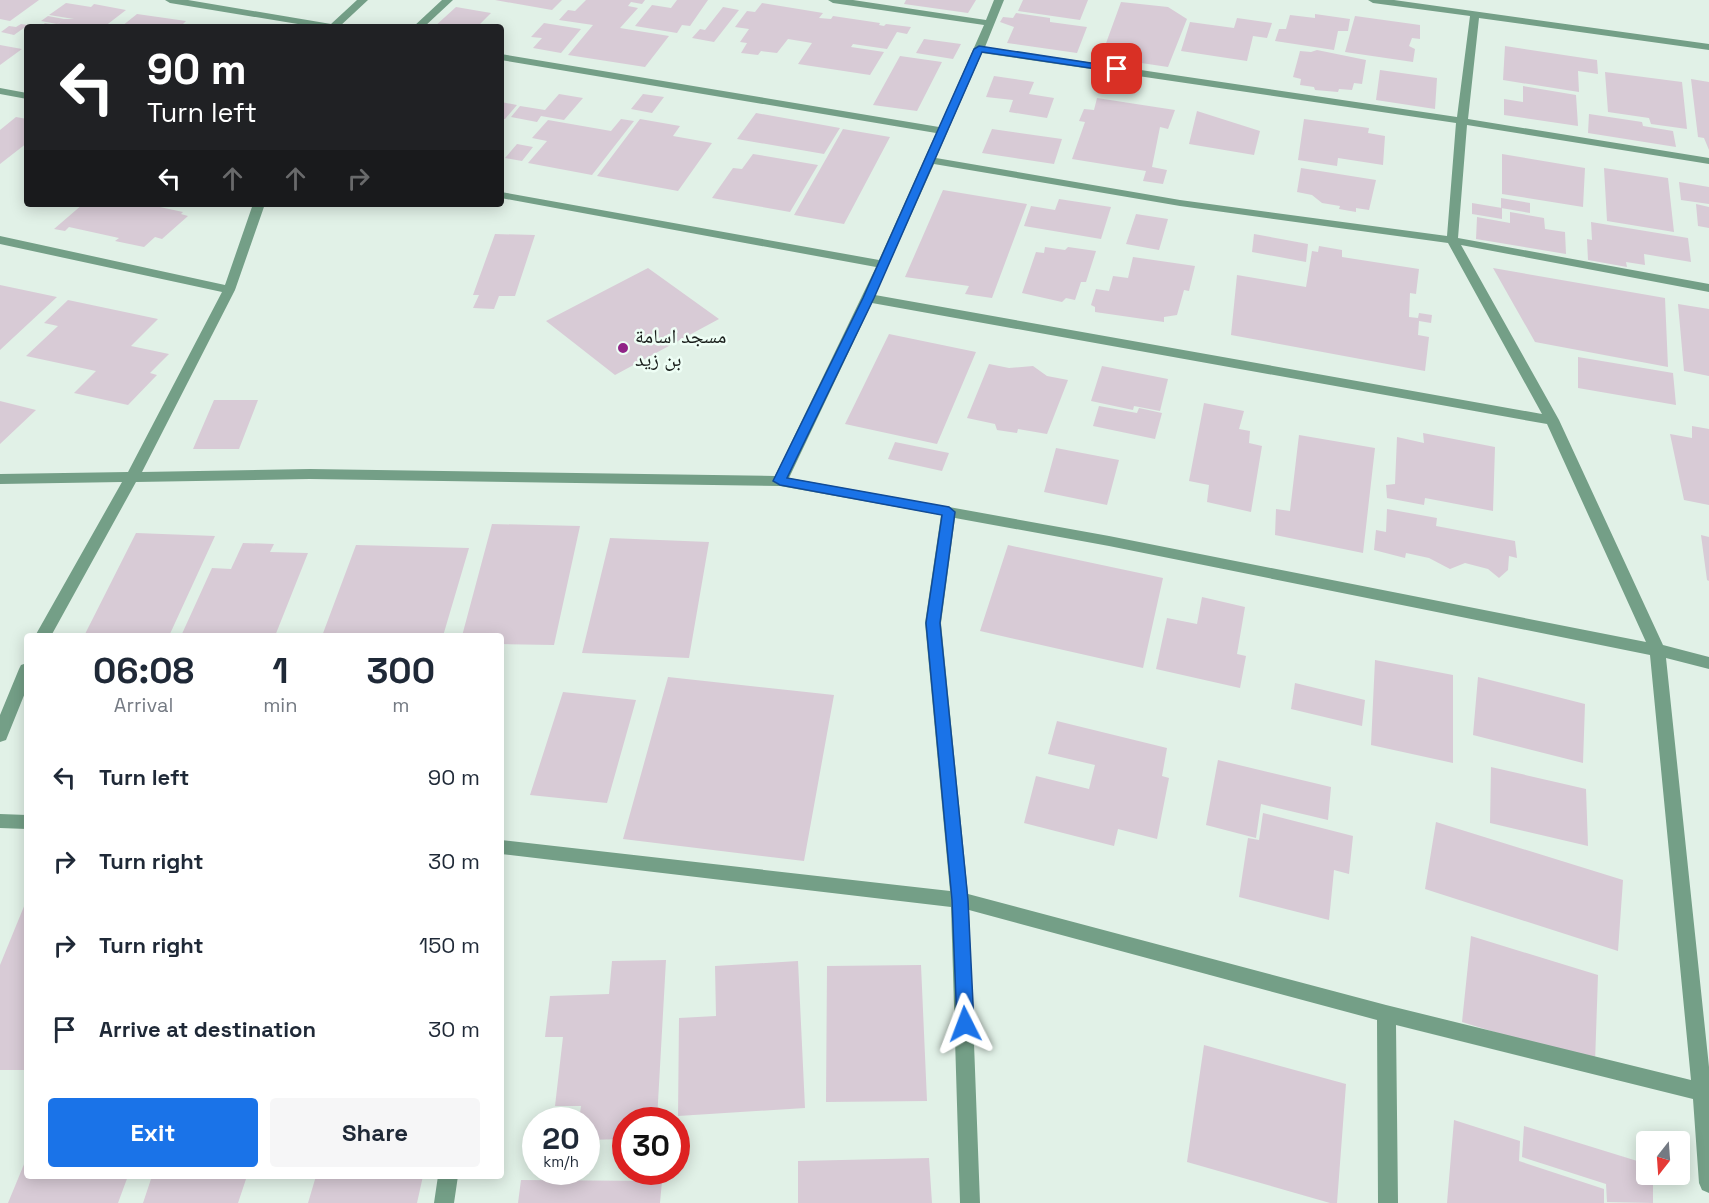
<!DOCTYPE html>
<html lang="en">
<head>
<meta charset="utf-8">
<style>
	body { margin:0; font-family:"Space Grotesk","Noto Naskh Arabic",sans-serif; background:#f6f6f7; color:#1f2937; height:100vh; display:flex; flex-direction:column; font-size:22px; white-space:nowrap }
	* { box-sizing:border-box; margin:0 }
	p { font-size:20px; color:#747a83 }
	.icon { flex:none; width:33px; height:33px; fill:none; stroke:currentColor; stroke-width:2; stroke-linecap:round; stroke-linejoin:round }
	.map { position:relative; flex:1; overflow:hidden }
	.sheet { position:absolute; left:24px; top:633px; width:480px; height:546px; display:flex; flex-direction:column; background:#fff; border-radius:6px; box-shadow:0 3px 15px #0003 }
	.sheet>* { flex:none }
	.banner { position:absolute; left:24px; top:24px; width:480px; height:183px; border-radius:6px; box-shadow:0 3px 15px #0003; background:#202124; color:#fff; overflow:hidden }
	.needle { width:39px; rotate:197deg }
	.controls { position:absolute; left:1636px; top:1131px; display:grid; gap:12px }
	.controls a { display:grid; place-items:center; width:54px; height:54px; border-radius:6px; background:#fff; box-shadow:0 3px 15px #0003; font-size:30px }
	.speed { position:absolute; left:522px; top:1107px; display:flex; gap:12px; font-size:30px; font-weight:700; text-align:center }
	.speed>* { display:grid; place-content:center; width:78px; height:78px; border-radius:50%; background:#fff; box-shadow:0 3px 15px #0003; line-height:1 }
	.speed small { font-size:15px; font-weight:400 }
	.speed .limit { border:9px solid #d22; background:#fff; color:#111 }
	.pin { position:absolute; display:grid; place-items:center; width:51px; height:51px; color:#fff; margin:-26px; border-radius:12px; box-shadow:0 3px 9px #0006 }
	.me { position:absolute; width:66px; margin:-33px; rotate:357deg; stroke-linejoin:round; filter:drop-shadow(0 0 4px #0008) }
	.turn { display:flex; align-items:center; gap:21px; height:126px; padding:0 24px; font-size:27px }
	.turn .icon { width:78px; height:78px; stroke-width:2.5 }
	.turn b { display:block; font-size:42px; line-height:51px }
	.lanes { display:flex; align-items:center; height:57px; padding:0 24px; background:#0003; justify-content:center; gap:30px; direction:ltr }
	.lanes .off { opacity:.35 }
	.eta { display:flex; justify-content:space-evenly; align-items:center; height:102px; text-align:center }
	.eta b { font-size:36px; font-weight:700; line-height:42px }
	.button { display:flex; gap:12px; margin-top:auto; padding:12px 24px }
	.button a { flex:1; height:69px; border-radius:6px; background:#1a73e8; color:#fff; font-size:24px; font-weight:700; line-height:69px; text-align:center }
	.button a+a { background:#f6f6f7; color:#1f2937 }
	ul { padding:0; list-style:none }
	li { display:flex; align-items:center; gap:18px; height:84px; padding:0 24px }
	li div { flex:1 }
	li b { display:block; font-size:22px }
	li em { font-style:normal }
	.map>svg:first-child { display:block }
	.building { fill:#d8cbd6 }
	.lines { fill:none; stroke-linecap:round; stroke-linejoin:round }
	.minor { fill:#749f87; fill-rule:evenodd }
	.route { fill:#1a73e8; stroke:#114b97; stroke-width:1.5 }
	.poi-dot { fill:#902487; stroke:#eefef5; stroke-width:2 }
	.labels { text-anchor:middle; stroke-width:5; stroke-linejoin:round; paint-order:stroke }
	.poi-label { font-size:20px; fill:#181d1a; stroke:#eefef5; text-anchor:start }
</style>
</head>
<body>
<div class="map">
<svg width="1709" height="1203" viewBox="0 0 1709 1203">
	<rect width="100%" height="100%" fill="#e1f1e7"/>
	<!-- building -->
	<path class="building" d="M0,0h39l-29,21 -10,-2z
		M495,0h67l-10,10z
		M586,0h59l-3,4 -11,-2 -3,4 10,2 -18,20 49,8 -24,31 -77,-12 25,-30 -34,-5 9,-10 7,1z
		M677,0h31l-18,26 -8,-1 -5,8 -42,-7 17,-21 19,3z
		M906,0h70l-8,13 -64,-9z
		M1023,0h65l-8,20 -62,-9z
		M1121,2l47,5 19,12 -19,48 -67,-10z
		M66,3l25,4 3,-3 32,6 -22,17h-64l5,-4 11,2 8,-6h10l-25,-4z
		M762,3l61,10 -4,5 12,1 2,-3 47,7 -1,2 5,1 2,-2 25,3 -4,7 -10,-2 -10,17 -34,-5 -2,3 33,5 -14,23 -72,-11 14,-21 -24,-4 -11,14 -16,-2 -3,4 -17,-2 6,-10 -7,-1 9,-13 -14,-2 12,-16 8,1z
		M456,7l35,6 -14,14h-43z
		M723,7l16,3 -25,32 -22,-4 8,-9 5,1z
		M1016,13l34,5v4l37,5 -10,26 -70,-10 7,-16 -14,-5 3,-5 10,1z
		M137,14l49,7 -6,6h-68l3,-3 7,2z
		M1315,14l35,5 -2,12h-10l-4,19 -59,-9 4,-12h7l4,-14 25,3z
		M48,16l16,3 -7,5 -16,-3z
		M1355,16l65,9v14l-8,-1 -3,8 6,3 -2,13 -68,-10z
		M1237,18l35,5 -5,15 -14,-2 -6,25 -66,-10 9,-29 44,6z
		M544,23l37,6 -20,24 -28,-5 9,-10 -11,-1z
		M21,24l7,1 -14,10 -13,-3 8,-6 7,1z
		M924,39l37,5 -8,15 -37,-6z
		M0,45l22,4 -22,16z
		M1505,46l92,14 1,14 -20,-3 1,21 -76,-12z
		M1317,50l49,10 -4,24 -8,-1 -2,7 -13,-1 -1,3 -23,-2 -1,-3 -14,-2 1,-6 -8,-2 7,-26 11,1z
		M900,56l42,6 -25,49 -44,-6z
		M1380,70l57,8 -2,31 -59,-9z
		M1605,72l77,10 5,47 -36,-5 -2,-6 -41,-6z
		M994,76l40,6 -5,12 25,4 -7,20 -38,-6 4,-12 -27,-3z
		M1691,79l18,3v68l-5,-12 -6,-1z
		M1523,86l53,9 2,31 -74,-11v-16l19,3z
		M559,94l24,4 -19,22 -23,-4 -4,6 -26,-5 9,-11 25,4z
		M643,94l21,3 -12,16 -21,-4z
		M1097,98l78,12 -7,19 -8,-2 -8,40 15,3 -4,14 -20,-3 3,-10 -74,-12 13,-37 -6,-1 5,-12 10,1z
		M501,102l16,3 -12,14h-4z
		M1197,111l63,20 -6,24 -65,-11z
		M756,113l84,15 -16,26 -87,-15z
		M1589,114l53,8 1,4 30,5 3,16 -88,-14z
		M16,117l11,2v24l-27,21v-34z
		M621,119l13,2 -42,54 -64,-12 19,-22 -15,-3 16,-18 63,11z
		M640,119l40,7 -7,10 39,7 -34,48 -81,-15z
		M1304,119l65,9 -1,5 17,3 -2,29 -45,-7 -1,8 -39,-6z
		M843,129l47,8 -46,87 -50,-9z
		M992,129l70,10 -8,25 -72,-11z
		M517,144l16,3 -11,14 -17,-3z
		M753,154l65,11 -28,47 -78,-14 21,-30 9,1z
		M1502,154l83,14 -2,39 -81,-13z
		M1301,168l75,12 -7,30 -13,-2v4l-17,-3 1,-3 -18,-3 -10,-8 -15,-3z
		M1604,168l64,10 6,54 -67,-11z
		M1679,182l30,5v17l-28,-4z
		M943,190l84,14 -35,94 -27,-4 4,-8 -64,-9z
		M1501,198l29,5v10l-29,-5z
		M1059,199l52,8 -10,32 -77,-13 7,-20 24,4z
		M1472,203l30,5v11l-30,-5z
		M83,204h63l37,8 -2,2 7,2 -26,23 -7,-2 -11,10 -29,-6 4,-3 -50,-11 -4,4 -11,-2z
		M1696,204l13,3v21l-11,-2z
		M1510,212l34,6 1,11 20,3 1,22 -90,-15 1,-22 33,6z
		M1136,214l32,5 -9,31 -33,-6z
		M1591,222l97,16 3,24 -47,-8 1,11 -19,-3 1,5 -39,-7 -1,-21 5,1z
		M495,234l40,1 -20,61h-16l-5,13 -21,-1 6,-13h-6z
		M1254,234l54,10 -2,18 -54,-10z
		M1319,246l23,4v7l77,12 -3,25 -6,-1 -1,24 9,1 1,-5 13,2 -1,8 -12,-2 -1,14 11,2 -4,34 -194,-36 6,-60 69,12 6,-36 6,1z
		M1045,247l20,3 3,-3 28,4 -10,31h-5l-6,18 -9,-2 -4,4 -40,-9 14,-41 8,1z
		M1133,257l62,9 -6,25 -5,-1 -7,25 -13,2v5l-69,-10v-5l-4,-2 5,-16 13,2 4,-15 15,2z
		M648,268l71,51 -104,56 -69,-54z
		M1493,268l172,30 3,69 -133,-25z
		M0,285l57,12 -57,53z
		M68,300l90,19 -27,27 38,8 -19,19 7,2 -29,30 -54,-12 22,-22 -70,-15 32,-30 -14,-3z
		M1678,304l31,5v67l-25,-5z
		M889,334l87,18 -39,92 -92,-20z
		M1578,357l95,16 3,32 -98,-17z
		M989,364l20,4 24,-2 14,10 21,4 -21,54 -29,-5 -1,4 -20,-3 -2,-6 -28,-6z
		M1102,366l66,13 -8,32 -26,-5 -1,4 -42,-9z
		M214,400h44l-19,49h-46z
		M0,401l36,9 -36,34z
		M1204,403l40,8 -5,18 11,2 -1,12 13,3 -11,66 -44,-10 2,-17 -20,-4z
		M1099,406l38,7 2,-5 23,5 -7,26 -62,-13z
		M1692,426l17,3v76l-25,-5 -14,-66 22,4z
		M1423,433l72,14 -2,64 -68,-13 -1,7 -37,-7 -1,-13 9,-1 2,-47 27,6z
		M1299,435l76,13 -12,105 -88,-18 1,-26 14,2z
		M895,442l54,11 -7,18 -54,-12z
		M1056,448l63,12 -12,45 -63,-13z
		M1387,509l50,9 -1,8 79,15 2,17 -8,-2 -1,14 -9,8 -11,-9 -23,-6 -15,6 -21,-11 -23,-5 -1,5 -31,-8 2,-20 10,2z
		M492,524l88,2 -26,119 -53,-1v-8h-39z
		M136,533l79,3 -46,100h-85z
		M1701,535l8,2v44l-2,-1z
		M610,538l99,4 -20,116 -107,-5z
		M243,543l31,1 -4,8 38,1 -33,83h-94l31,-68 19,1z
		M356,545l113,3 -26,88h-121z
		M1008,545l155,33 -20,90 -163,-37z
		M1202,597l43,10 -8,47 9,2 -6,32 -84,-19 11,-51 30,6z
		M1375,660l78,15v88l-82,-18z
		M668,677l166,18 -30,166 -181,-22z
		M1478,677l107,27 -2,59 -110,-28z
		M1295,683l70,17 -3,26 -71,-17z
		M563,692l73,8 -29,103 -77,-8z
		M1057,721l110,27 -5,28 7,2 -12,61 -39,-10 -4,17 -90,-23 12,-47 53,13 6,-24 -47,-11z
		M1218,760l113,27 -3,33 -67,-16 -5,34 -50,-13z
		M1491,767l95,22 2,57 -98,-23z
		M1263,813l90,23 -4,38 -15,-4 -5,50 -90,-23 9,-59 11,2z
		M1436,822l187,58 -5,71 -193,-62z
		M27,899v171h-27v-105z
		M1471,936l127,39 -3,88 -133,-41z
		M666,960l-9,160h-31v19l-40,1v-20h-7l2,-14h-26l8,-69h-18l5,-41 59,-2 3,-33z
		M798,961l7,147 -127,8 1,-98 37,-2 -1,-50z
		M921,965l6,136 -101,1 1,-136z
		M1204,1045l142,39 -9,119h-7l-143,-41z
		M1454,1120l66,21 -1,20 85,28v14h-157z
		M1524,1126l123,38v10h6v29l-46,-1 -1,-18 -84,-27z
		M27,1157v19h101l-10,27h-110z
		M929,1158l3,45h-134v-42z
		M152,1176h95l-9,27h-95z
		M316,1176h107l-6,27h-109z
		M521,1180l141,1 -2,22h-142z"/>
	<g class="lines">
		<!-- minor -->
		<path class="minor" d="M165,0h23l143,24 26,-24h11l-29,27h-23l-146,-24z
			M442,0h11l-29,27h-11z
			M828,0h25l133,20 8,-20h10l-19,47 472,70 13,-101 -97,-13 -5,-3h26l315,44v6l-230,-32 -11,101 241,39v6l-242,-39 -9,113 251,46v8l-248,-47 98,175 104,225 46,12v12l-43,-11 43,409v126l-7,-3 -3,-7 -6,-84 -297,-74 2,178h-20l-1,-183 -408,-110 11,293h-20l-9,-296 -450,-53v-14l449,51 -25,-268 16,-108 -161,-29 -470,-7 -174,3 -85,154h-16l87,-154 -122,2v-10l128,-2 94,-180 -222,-48v-8l225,49 28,-81h12l-30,86 -93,182 168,-3 465,7 101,-209 -375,-69v-6l378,68 57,-127 -435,-73v-6l438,73 45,-102 -151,-22zM982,53l474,70 -9,113 -267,-36 -244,-42zM934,164l246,42 268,37 94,171 -667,-119zM872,303l675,121 99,218 -537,-106 -320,-58zM955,518l154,28 541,109 41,425 -305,-75 -418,-111 -27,-271z
			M0,88l27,5v6l-27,-5z
			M27,663v25l-19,47 -2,5 -6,2v-27l19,-46 2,-4z
			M0,814l27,1v14l-27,-1z
			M438,1176h20l-4,27h-20z"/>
	</g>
	<!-- route -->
	<path class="route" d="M979,46l138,21 5,2 -5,3 -135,-20 -108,246 -87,180 162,29 6,5 -15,111 28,277 6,124 -3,6 -6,2 -6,-2 -2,-6 -5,-124 -26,-277 16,-108 -162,-30 -7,-4 90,-183 111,-249z"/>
	<!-- markers -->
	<circle class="poi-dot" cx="623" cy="348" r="6"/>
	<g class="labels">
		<!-- poi labels -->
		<g class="poi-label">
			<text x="635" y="343">مسجد اسامة<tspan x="635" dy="23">بن زيد</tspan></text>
		</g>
	</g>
</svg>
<div class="controls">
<a><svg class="needle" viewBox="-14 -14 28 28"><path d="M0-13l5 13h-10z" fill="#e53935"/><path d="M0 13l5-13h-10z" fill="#747a83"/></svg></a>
</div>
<div class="speed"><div>20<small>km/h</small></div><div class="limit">30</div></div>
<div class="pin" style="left:1117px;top:69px;background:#d93025"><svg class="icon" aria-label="arrive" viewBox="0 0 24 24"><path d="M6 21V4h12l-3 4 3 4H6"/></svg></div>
<svg class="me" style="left:965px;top:1024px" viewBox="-20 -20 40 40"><path d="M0-17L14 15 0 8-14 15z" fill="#1a73e8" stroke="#fff" stroke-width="4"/></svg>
<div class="banner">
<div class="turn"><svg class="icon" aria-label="left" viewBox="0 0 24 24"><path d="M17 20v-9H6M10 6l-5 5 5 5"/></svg><div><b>90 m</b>Turn left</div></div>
<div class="lanes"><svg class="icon" aria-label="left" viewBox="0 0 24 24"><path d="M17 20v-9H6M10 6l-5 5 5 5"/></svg><svg class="icon off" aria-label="ahead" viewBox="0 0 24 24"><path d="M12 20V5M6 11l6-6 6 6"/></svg><svg class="icon off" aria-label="ahead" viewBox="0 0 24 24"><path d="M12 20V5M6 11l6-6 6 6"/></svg><svg class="icon off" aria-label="right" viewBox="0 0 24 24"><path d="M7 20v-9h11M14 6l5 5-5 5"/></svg></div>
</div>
<section class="sheet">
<div class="eta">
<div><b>06:08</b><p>Arrival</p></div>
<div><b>1</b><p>min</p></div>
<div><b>300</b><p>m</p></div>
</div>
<ul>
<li><svg class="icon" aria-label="left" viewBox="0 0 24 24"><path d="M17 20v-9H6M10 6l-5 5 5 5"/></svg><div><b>Turn left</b></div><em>90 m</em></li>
<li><svg class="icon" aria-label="right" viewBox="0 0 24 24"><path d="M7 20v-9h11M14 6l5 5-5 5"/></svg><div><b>Turn right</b></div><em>30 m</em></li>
<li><svg class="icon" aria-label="right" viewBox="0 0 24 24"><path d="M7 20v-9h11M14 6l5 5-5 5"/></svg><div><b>Turn right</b></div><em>150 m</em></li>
<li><svg class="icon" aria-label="arrive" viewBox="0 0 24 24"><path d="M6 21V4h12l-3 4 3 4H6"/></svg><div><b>Arrive at destination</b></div><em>30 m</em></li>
</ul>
<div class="button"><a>Exit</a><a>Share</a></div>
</section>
</div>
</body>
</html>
